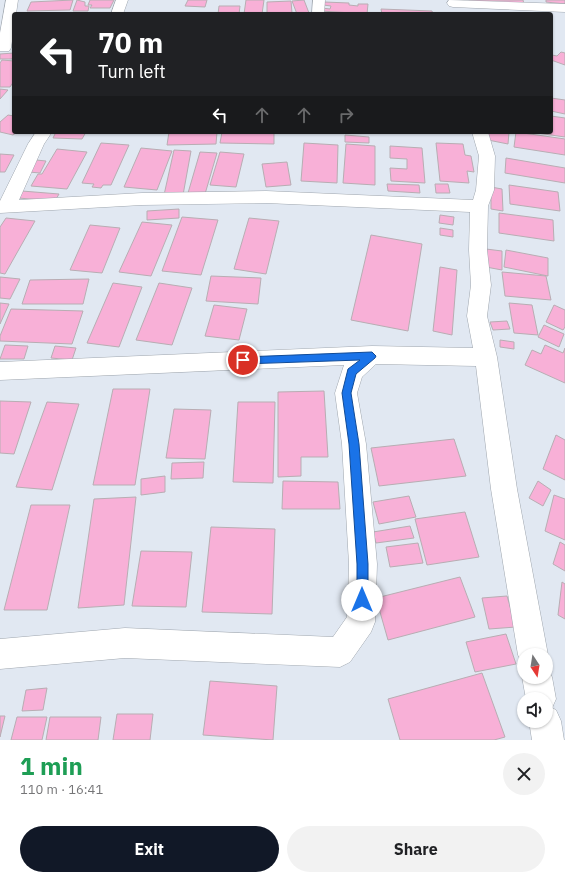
<!DOCTYPE html>
<html lang="en">
<head>
<meta charset="utf-8">
<style>
	body { margin:0; font-family:"IBM Plex Sans",sans-serif; background:#f2f2f2; color:#202124; height:100vh; display:flex; flex-direction:column; font-size:15px; white-space:nowrap }
	* { box-sizing:border-box; margin:0 }
	p { font-size:13px; color:#757577 }
	.icon { flex:none; width:22px; height:22px; fill:none; stroke:currentColor; stroke-width:2; stroke-linecap:round; stroke-linejoin:round }
	.map { position:relative; height:740px; overflow:hidden }
	.sheet { display:flex; flex-direction:column; background:#fff; flex:1 }
	.sheet>* { flex:none }
	.top-card { position:absolute; left:12px; top:12px; width:541px; height:122px; border-radius:4px; box-shadow:0 1px 3px #0004; background:#202124; color:#fff; overflow:hidden }
	.needle { width:26px; rotate:168deg }
	.controls { position:absolute; left:517px; top:648px; display:grid; gap:8px }
	.controls a { display:grid; place-items:center; width:36px; height:36px; border-radius:50%; background:#fff; box-shadow:0 1px 3px #0004; font-size:20px }
	.pin { position:absolute; display:grid; place-items:center; width:34px; height:34px; color:#fff; margin:-17px; border:2px solid #fff; border-radius:50%; box-shadow:0 1px 4px #0007 }
	.me { position:absolute; width:44px; margin:-22px; rotate:0deg; stroke-linejoin:round; filter:drop-shadow(0 0 3px #0008) }
	.turn { display:flex; align-items:center; gap:14px; height:84px; padding:0 20px; font-size:18px }
	.turn .icon { width:52px; height:52px; stroke-width:2.5 }
	.turn b { display:block; font-size:28px; line-height:34px }
	.lanes { display:flex; align-items:center; height:38px; padding:0 20px; background:#0003; justify-content:center; gap:20px; direction:ltr }
	.lanes .off { opacity:.35 }
	.round { display:grid; place-items:center; flex:none; width:42px; height:42px; border-radius:21px; background:#f2f2f2 }
	.summary { display:flex; align-items:center; justify-content:space-between; height:68px; padding:0 20px }
	h1 { font-size:24px; font-weight:800; line-height:30px; color:#1e9e55 }
	.primary-button { display:flex; gap:8px; margin-top:auto; padding:8px 20px }
	.primary-button a { flex:1; height:46px; border-radius:24px; background:#111827; color:#fff; font-size:16px; font-weight:800; line-height:46px; text-align:center }
	.primary-button a+a { background:#f2f2f2; color:#202124 }
	.map>svg:first-child { display:block }
	.building { fill:#f8b0d7; stroke:#b8adb3 }
	.lines { fill:none; stroke-linecap:round; stroke-linejoin:round }
	.minor-casing { stroke:#9fa6ae; stroke-width:1 }
	.minor { fill:#fff; fill-rule:evenodd }
	.route { fill:#1a73e8; stroke:#114b97 }
</style>
</head>
<body>
<div class="map">
<svg width="565" height="740" viewBox="0 0 565 740">
	<rect width="100%" height="100%" fill="#e1e8f2"/>
	<!-- building -->
	<path class="building" d="M73,0l-3,10 -43,1 4,-9z
		M77,0l8,2v4h4l-1,5h-15z
		M90,0h24l-4,8h-20l2,-3h-4z
		M188,0h19l-2,7 -20,-1z
		M246,0h18l-2,14h-18z
		M304,0l5,13 -12,1 -5,-13z
		M469,0h54l1,4 -55,-1z
		M546,0h19v4l-19,-2z
		M291,1l1,12h-25v-11z
		M324,2l25,1v2l9,1v-2h10l-1,10 -46,-3 1,-3 8,1 1,-3 -8,-1z
		M219,6h21l-1,8h-21z
		M381,9l51,2 1,3h-51z
		M561,52l4,1v12l-14,-5 1,-5 5,1z
		M14,53l-2,6h-12v-5z
		M2,60l12,1v20l-4,6h-10v-24z
		M0,89l8,1 -8,9z
		M551,98l14,2v14l-14,-3z
		M8,115l6,1v16h3l-4,3 -13,-3v-10z
		M551,116l14,2v19l-35,-5h21z
		M56,132h30l-4,7 -29,-1z
		M169,132h48l-1,12 -49,1z
		M222,132h52v12l-54,-1z
		M484,132h25l-1,12 -25,-5z
		M516,132l49,7v16l-51,-8z
		M345,135l24,2v6l-24,-1z
		M101,143l28,2 -18,40h-8l-2,3 -9,-1 2,-3 -12,-1z
		M304,143l34,2 -1,38 -36,-2z
		M436,143l27,1 2,11 6,1 3,16 -7,-1 2,12 -29,-2z
		M346,144l29,2v39l-32,-2z
		M390,146l32,2 3,35 -34,-2 -1,-13 17,1v-10l-17,-1z
		M141,148l31,3 -15,39 -33,-3z
		M57,149l30,3 -20,37 -36,-3 7,-12h4z
		M174,150l17,1 -8,44h-19z
		M200,152l17,1 -12,41 -17,-1z
		M220,152l24,2 -8,33 -26,-2z
		M0,154l14,1 -9,17h-5z
		M506,158l59,10v15l-60,-10z
		M36,160l10,1 -6,12 -11,-1z
		M287,162l4,23 -25,2 -4,-23z
		M387,184l32,1 1,8 -32,-2z
		M435,184h13l2,9h-14z
		M509,185l49,7 2,19 -50,-7z
		M491,187l11,2 1,22 -12,-2z
		M22,191l37,3 -4,7 -37,-3z
		M179,209v9l-32,2v-9z
		M499,213l54,7 1,21 -55,-8z
		M440,215l14,2 -1,8 -14,-2z
		M182,217l36,3 -17,55 -39,-4z
		M6,218l29,3 -30,53 -5,-1v-46z
		M249,218l30,3 -13,53 -32,-5z
		M142,222l30,3 -21,51 -32,-4z
		M90,225l30,3 -18,45 -32,-3z
		M440,228l13,2v7l-13,-2z
		M371,235l51,9 -14,87 -57,-11z
		M486,249l16,2v19l-16,-3z
		M506,250l42,8v18l-44,-9z
		M440,267l17,3 -5,65 -19,-4z
		M502,272l44,4 5,24 -46,-4z
		M211,276l50,2 -3,26 -52,-3z
		M0,277l20,2 -10,20 -10,-1z
		M89,279l-6,25h-61l8,-24z
		M113,283l29,4 -23,60 -32,-4z
		M159,283l33,5 -20,57 -36,-5z
		M0,303l9,1 -9,20z
		M509,303l23,2 6,30 -24,-2z
		M214,305l33,4 -8,31 -34,-4z
		M554,305l11,5v17l-2,3 -17,-8z
		M11,309l72,2 -11,33 -72,-3v-5z
		M507,321l3,8 -17,1 -3,-8z
		M544,325l20,9 -5,13 -21,-10z
		M500,340l14,2v7l-14,-2z
		M5,345l23,1 -4,13h-24z
		M545,345l18,8 2,-5v35l-40,-18 7,-15 9,4z
		M55,346l21,2 -4,12 -21,-2z
		M113,389h37l-15,96h-42z
		M324,391l4,66h-27v19l-23,1v-85z
		M0,401l31,1 -17,52 -14,-1z
		M47,402l32,2 -27,86 -36,-3z
		M238,402h37l-2,81 -40,-1z
		M174,409l37,1 -6,49 -39,-1z
		M556,435l9,5v40l-22,-11z
		M454,439l12,37 -87,10 -8,-38z
		M204,462l-1,16 -32,1 1,-16z
		M165,476v16l-24,3v-16z
		M283,481l55,1 2,27h-58z
		M538,481l13,9 -8,16 -14,-8z
		M554,495l11,4v41l-20,-9z
		M409,496l7,21 -37,7 -6,-22z
		M136,497l-12,108 -46,3 16,-109z
		M31,505h39l-23,105h-43z
		M465,512l14,45 -52,8 -12,-46z
		M410,526l4,12 -38,5 -3,-11z
		M211,527l64,2 -3,85 -70,-2z
		M560,542l5,3v26l-12,-7z
		M418,543l5,20 -33,4 -4,-20z
		M141,551l51,1 -6,55 -54,-1z
		M460,577l15,40 -87,23 -12,-42z
		M562,582l3,2v35l-7,-4z
		M507,596l9,31 -27,2 -7,-31z
		M506,634l10,30 -41,8 -9,-30z
		M482,673l23,64 -11,3h-94l-12,-41z
		M210,681l67,5 -4,54 -70,-5z
		M47,688l-4,22 -21,1 4,-21z
		M117,714h36l-3,26h-37z
		M0,716h5l-5,21z
		M17,717h30l-5,23h-31z
		M50,717h51l-3,23h-52z"/>
	<g class="lines">
		<defs>
			<path id="minor" d="M6,0h12l-2,14h-2v13l-3,21 -2,3h-9v-18z
				M116,0h12l-5,14h-12z
				M313,0h12l-1,14h-12z
				M449,0l116,4v8l-112,-5 -4,-1 -2,-3z
				M36,132h16l-8,12 -25,56 123,-7 124,-2 207,9 3,-10 3,-34 -7,-24h16l7,24 -1,34 -6,16 -1,44 4,35 -4,31 10,41 20,132 31,166 -2,4v-4h-22v11l-6,-11 -27,-166 -15,-123 -100,-2 -14,13 -5,16 9,51 11,120 -2,58 -4,10 -21,30 -10,5 -215,-9 -125,11v-30l125,-11 208,9 14,-20 1,-17 1,-36 -7,-120 -7,-51 9,-28 -344,15v-18l372,-16 101,2 -6,-32 4,-31 -2,-35 1,-38 -204,-9 -124,2 -142,8v-12l28,-57z
				M546,666l6,11 4,22 -4,9 4,2 5,11 3,19h-32l-3,-19h17v-22h-20l-4,-22 2,-5v5h22z"/>
		</defs>
		<!-- minor casing -->
		<use href="#minor" class="minor-casing"/>
		<!-- minor -->
		<use href="#minor" class="minor"/>
	</g>
	<!-- route -->
	<path class="route" d="M372,352l4,4 -1,2 -19,16 -5,19 8,51 9,120v36l-1,4 -5,2 -4,-2 -1,-4v-36l-8,-120 -7,-51 6,-24 12,-9 -117,4 -3,-1 -2,-3 2,-2 3,-1z"/>
</svg>
<div class="controls">
<a><svg class="needle" viewBox="-14 -14 28 28"><path d="M0-13l5 13h-10z" fill="#e53935"/><path d="M0 13l5-13h-10z" fill="#757577"/></svg></a>
<a><svg class="icon" aria-label="sound" viewBox="0 0 24 24"><path d="M4 9h4l5-4v14l-5-4H4zM17 9q2 3 0 6"/></svg></a>
</div>
<div class="pin" style="left:243px;top:360px;background:#d93025"><svg class="icon" aria-label="arrive" viewBox="0 0 24 24"><path d="M6 21V4h12l-3 4 3 4H6"/></svg></div>
<svg class="me" style="left:362px;top:600px" viewBox="-20 -20 40 40"><circle r="19" fill="#fff"/><path d="M0-13L10 11 0 6-10 11z" fill="#1a73e8"/></svg>
<div class="top-card">
<div class="turn"><svg class="icon" aria-label="left" viewBox="0 0 24 24"><path d="M17 20v-9H6M10 6l-5 5 5 5"/></svg><div><b>70 m</b>Turn left</div></div>
<div class="lanes"><svg class="icon" aria-label="left" viewBox="0 0 24 24"><path d="M17 20v-9H6M10 6l-5 5 5 5"/></svg><svg class="icon off" aria-label="ahead" viewBox="0 0 24 24"><path d="M12 20V5M6 11l6-6 6 6"/></svg><svg class="icon off" aria-label="ahead" viewBox="0 0 24 24"><path d="M12 20V5M6 11l6-6 6 6"/></svg><svg class="icon off" aria-label="right" viewBox="0 0 24 24"><path d="M7 20v-9h11M14 6l5 5-5 5"/></svg></div>
</div>
</div>
<section class="sheet">
<div class="summary"><div><h1>1 min</h1><p>110 m · 16:41</p></div><a class="round"><svg class="icon" aria-label="close" viewBox="0 0 24 24"><path d="M6 6l12 12M18 6L6 18"/></svg></a></div>
<div class="primary-button"><a>Exit</a><a>Share</a></div>
</section>
</body>
</html>
